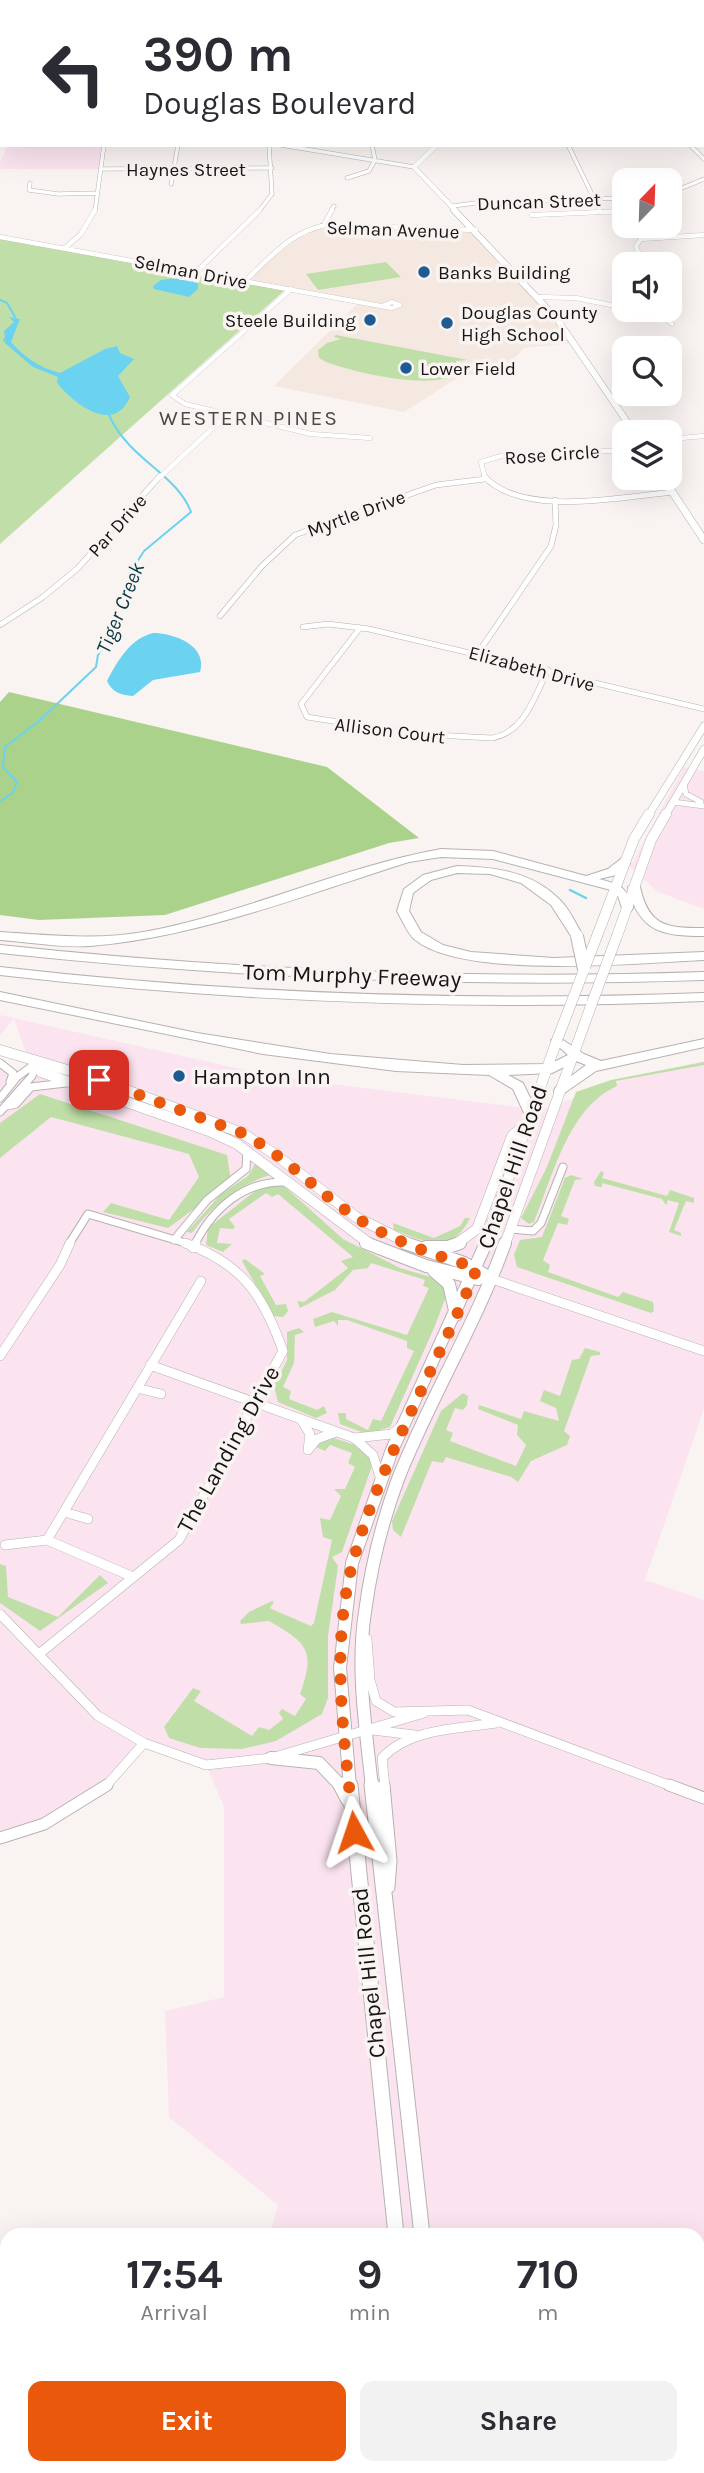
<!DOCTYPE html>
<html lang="en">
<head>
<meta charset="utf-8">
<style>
	body { margin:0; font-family:Karla,sans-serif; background:#f2f2f3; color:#2b2b33; height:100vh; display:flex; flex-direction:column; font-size:26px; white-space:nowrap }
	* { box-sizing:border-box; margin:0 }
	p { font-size:23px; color:#7c7c81 }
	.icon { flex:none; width:38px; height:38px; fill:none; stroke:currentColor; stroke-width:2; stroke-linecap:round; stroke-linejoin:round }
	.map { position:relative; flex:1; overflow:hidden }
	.side { position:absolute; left:0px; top:2228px; width:705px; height:247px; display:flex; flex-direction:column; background:#fff; border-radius:21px 21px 0 0; box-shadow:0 7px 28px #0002 }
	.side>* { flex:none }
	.guide { position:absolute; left:0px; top:0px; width:705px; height:147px; box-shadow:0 7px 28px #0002; background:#fff; color:#2b2b33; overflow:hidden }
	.needle { width:46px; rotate:23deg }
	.controls { position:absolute; left:612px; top:168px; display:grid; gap:14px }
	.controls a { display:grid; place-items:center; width:70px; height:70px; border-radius:14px; background:#fff; box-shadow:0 7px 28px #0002; font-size:35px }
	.pin { position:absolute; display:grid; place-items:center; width:60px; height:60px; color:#fff; margin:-30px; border-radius:14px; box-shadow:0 4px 10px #0006 }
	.me { position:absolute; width:77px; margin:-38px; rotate:355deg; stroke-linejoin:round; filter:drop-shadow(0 0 5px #0008) }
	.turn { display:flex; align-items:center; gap:24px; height:147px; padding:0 28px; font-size:32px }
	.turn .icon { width:91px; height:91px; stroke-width:2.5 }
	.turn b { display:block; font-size:49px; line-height:60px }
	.eta { display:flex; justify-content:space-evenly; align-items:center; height:119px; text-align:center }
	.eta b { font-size:42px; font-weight:700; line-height:49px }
	.action { display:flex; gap:14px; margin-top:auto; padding:14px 28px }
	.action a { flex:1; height:80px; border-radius:14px; background:#ea580c; color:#fff; font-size:28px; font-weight:700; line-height:80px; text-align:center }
	.action a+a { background:#f2f2f3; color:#2b2b33 }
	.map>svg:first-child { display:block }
	.commercial { fill:#fbe4f0 }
	.built { fill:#f5e8e1 }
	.green { fill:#c0dfa8 }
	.forest { fill:#abd28b }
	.water { fill:#6bd2ef }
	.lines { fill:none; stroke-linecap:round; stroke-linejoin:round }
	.stream-far1 { stroke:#6bd2ef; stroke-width:2 }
	.stream { stroke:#6bd2ef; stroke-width:2.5 }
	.minor-far5-casing { stroke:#b7b2b0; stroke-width:4.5 }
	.minor-far4-casing { stroke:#b7b2b0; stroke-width:5 }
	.minor-far3-casing { stroke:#b7b2b0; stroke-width:6 }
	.minor-far2-casing { stroke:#b7b2b0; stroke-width:9 }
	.minor-far1-casing { stroke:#b7b2b0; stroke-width:10 }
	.minor-casing { stroke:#b7b2b0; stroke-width:13 }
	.tertiary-casing { stroke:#b7b2b0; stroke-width:16 }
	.secondary-far5-casing { stroke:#b7b2b0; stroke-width:5 }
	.secondary-far4-casing { stroke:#b7b2b0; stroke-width:7 }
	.secondary-far3-casing { stroke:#b7b2b0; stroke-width:8 }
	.secondary-far2-casing { stroke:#b7b2b0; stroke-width:11 }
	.secondary-far1-casing { stroke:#b7b2b0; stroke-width:14 }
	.secondary-casing { stroke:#b7b2b0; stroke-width:17 }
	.motorway-casing { stroke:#b7b2b0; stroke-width:2 }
	.minor-far5 { stroke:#fff; stroke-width:3.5 }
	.minor-far4 { stroke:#fff; stroke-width:4.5 }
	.minor-far3 { stroke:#fff; stroke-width:5 }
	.minor-far2 { stroke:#fff; stroke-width:7 }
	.minor-far1 { stroke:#fff; stroke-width:9 }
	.minor { stroke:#fff; stroke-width:11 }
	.tertiary { stroke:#fff; stroke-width:14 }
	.secondary-far5 { stroke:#fff; stroke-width:4.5 }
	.secondary-far4 { stroke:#fff; stroke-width:6 }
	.secondary-far3 { stroke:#fff; stroke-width:7 }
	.secondary-far2 { stroke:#fff; stroke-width:10 }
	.secondary-far1 { stroke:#fff; stroke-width:12 }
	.secondary { stroke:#fff; stroke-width:15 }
	.motorway { fill:#fff; fill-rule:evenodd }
	.secondary-bridge-casing { stroke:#b7b2b0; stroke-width:11; stroke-linecap:butt }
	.motorway-bridge-casing { stroke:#b7b2b0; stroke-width:14; stroke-linecap:butt }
	.secondary-bridge { stroke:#fff; stroke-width:10 }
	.motorway-bridge { stroke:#fff; stroke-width:12 }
	.route { stroke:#ea580c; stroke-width:12; stroke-dasharray:0 21.6 }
	.poi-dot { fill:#1e5b92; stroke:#f9f4f1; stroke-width:2.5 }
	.labels { text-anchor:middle; stroke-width:7; stroke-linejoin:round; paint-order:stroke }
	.far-street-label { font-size:19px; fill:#171514; stroke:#f9f4f1 }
	.far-poi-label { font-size:19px; fill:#171514; stroke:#f9f4f1; text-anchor:start }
	.far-neighbourhood-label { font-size:21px; letter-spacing:2px; fill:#4c4846; stroke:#f9f4f1 }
	.far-water-label { font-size:21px; font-style:italic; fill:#073945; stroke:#f9f4f1 }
	.street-label { font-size:23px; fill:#171514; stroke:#f9f4f1 }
	.poi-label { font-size:23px; fill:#171514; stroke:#f9f4f1; text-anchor:start }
</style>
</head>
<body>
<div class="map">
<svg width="704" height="2473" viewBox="0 0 704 2473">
	<rect width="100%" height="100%" fill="#f9f4f1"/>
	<!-- commercial -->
	<path class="commercial" d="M8,145h96l-3,24h-101v-7z
		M684,767l20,4v138l-46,-17 -28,-25z
		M0,1015l276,62 267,33 84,-32 77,-17v348l-59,171 59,20v873h-533l4,-5h523v-233h-428l8,-30 -109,-88 -4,-106 59,-14v-190l-18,-42 -62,-22 -31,37 -35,24 -78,34v-775l34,13 -20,-57 -14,16z"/>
	<!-- built -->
	<path class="built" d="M324,225l152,5 98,113 -50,5 -13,14 -57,18 -50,32 -130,-26 86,-85 -113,-21 44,-41z"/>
	<!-- green -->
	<path class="green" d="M0,235l286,54 -286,255z
		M386,262l15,15 -83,13 -12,-16z
		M336,335l132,25 -12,1 3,10c-19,22 -107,1 -133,-9l-7,-4 -1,-8 9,-7 14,-4 -7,-2z
		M704,1062v3l-88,16 1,5c-49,22 -64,90 -83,136l-5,2 -8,-6 25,-49 30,-77 35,-12z
		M40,1094l187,61 4,27 -63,46 -65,-16 8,-9 58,17 30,-43 -10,-23 -138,-37 -51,41v-35z
		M255,1164l15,11c-32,10 -59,31 -78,58l-5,-1 34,-38 27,-18z
		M601,1171l3,2 -2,5 65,18 3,-6 24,8v5l-8,-2 -12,29 7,3v3l-12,-4 10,-29 -11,-3 -2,5 -4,-6 -60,-16v4l-7,-1 -1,-4z
		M571,1175l12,4 -8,1 -14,36 8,3 -2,6 -9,-2 -15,37 7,5 -2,7 70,25 5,-5 30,10 1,9 -3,2 -134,-46 -3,-12 6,-15 22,-3 23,-59z
		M276,1184l9,3 58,52 57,29 34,10 11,7 2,9 -13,34 -44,99 -23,7 -27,-10 -2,-11h8v6l22,11 5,-11 8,2 33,-70 -7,-3v-7l-60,-21h-9v6l-4,-5 -19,6 -2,-8 19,-7 75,23 22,-47 -6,-2 2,-6 -54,-17 -3,5 -15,2 -18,20 -35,18 -3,-7 7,1 44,-34 -7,-7 12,-4 -75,-63 -6,3 -6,-4 -37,26 6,8 -2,2 -13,-1 -3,15 15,1 -9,8 -17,-7 2,-17 52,-41z
		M465,1218h5c-19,38 -44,24 -76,12l-1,-7 41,15 26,-12z
		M245,1259l20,15 -5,2 16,29 10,-1 2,7 -5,6 -10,-1 -31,-55z
		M299,1328l5,4 -9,3 -1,28 -11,24 8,4 -2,8 28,11 7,-4 3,7 -11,5 -38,-16 -4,-16 13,-26v-28z
		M585,1348l15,4v3l-9,1 -27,75 6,5 -3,9 -36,16 -13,21 -7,-5 -65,-20 -3,6 -11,-2 -31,76 -8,-7 -1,-9 49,-110 22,-18 5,3 -1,9 -4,5 -8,-2 -9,22 7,3 -3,8 66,25 10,-21 -9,-10 1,-10 -40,-16 1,-4 42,14 3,-8 35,10 -3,-13 -16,-7 4,-11 16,6 12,-36 7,-1z
		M334,1438l30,10 10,12 -32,92 -10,5 6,9 -10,70v62l-6,16 -46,27 -34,8 -42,-1 -31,-10 -5,-11 29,-39 8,3 -7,10 58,35 7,-9 10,3 14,-11 -4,-6 3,-4 13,7 11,-17 -6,-5c16,-44 7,-51 -31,-73l-28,3 -1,-3 9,-9 23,-11 2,1 -4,6 4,2 37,16 3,-3 18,-83 -9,-3 -3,-19 10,2 11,-24 -7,-7h11l10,-22 -7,-4 4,-10 -22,-8 -5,6 -9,-4 7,-7z
		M0,1564l6,2 2,31 50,20 42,-42 8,8 -68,48 -40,-28z"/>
	<!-- forest -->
	<path class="forest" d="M9,692l318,75 92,71 -30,5 -224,72 -126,5 -39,-5v-213z"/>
	<!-- water -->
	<path class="water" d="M176,278l22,4v7l-9,8 -35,-8 -1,-3 8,-6z
		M9,317l11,2 -9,23c13,15 29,26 49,31l45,-24 12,-3 3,7 14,6 -16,17 12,21c-16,38 -56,7 -73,-14l1,-6 -25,-10 -27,-23 -2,-13 10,-9z
		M153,633c20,0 55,12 47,39l-47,8 -20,16c-13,-1 -21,-4 -26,-15 11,-21 23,-42 46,-48z"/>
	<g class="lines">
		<!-- stream-far1 -->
		<path class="stream-far1" d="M0,300l7,3 8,14
			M9,335l-5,5 5,5
			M22,356l11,9
			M0,801l13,-8 4,-11 -14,-15 2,-20 33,-25 58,-55 2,-12 12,-19 20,-63 14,-22 47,-39c-14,-38 -62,-52 -82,-97"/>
		<!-- stream -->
		<path class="stream" d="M570,890l16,8"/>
		<defs>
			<path id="minor-far5" d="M69,2l4,-2
				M490,2l24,-1
				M281,145l133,22
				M568,145l32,66
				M690,145l14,14
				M101,169l171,-1
				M347,178l22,-7 6,-11 -3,-15
				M30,183l-1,7 29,4 40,-1
				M171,184l7,-39
				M670,193l34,-14
				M453,206l30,-4 142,-4
				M95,211l9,-66
				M259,211l13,-17 -3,-49
				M331,211l3,-5
				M615,211h10"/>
			<path id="minor-far4" d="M532,215l93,-4
				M324,225l8,-15
				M0,237l392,71 8,-3 -8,-3 -10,4
				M65,248l16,-14 14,-24
				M642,264l-6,-18 5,-7 63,-4
				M194,274l66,-64
				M245,281c26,-24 44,-48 80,-56l151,5
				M291,289l-119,106 13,9 126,30 59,4
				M537,297l39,1 49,10
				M631,310l32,7 9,7
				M670,439l34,-3
				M159,478l68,-63
				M485,478l-4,-16 20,-6 124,-6"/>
			<path id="minor-far3" d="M484,476c37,42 138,21 189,16
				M220,616l42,-50 33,-31 141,-50 49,-6
				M0,625l43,-28 35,-29 82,-92
				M303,627l25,-3 41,5 335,80
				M360,628l-59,76 6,13 108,17 77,4c33,-6 42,-41 56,-68
				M478,653l73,-107 5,-21 -1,-25
				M684,784l2,10 15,8
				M673,802l31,4"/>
			<path id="minor-far2" d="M0,1063l13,10 -3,9
				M0,1098l17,-21 19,-14
				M8,1106l8,-2 15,-17 35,-4
				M0,1112l32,-36 4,-13
				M511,1229l22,2 8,-8 22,-56
				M174,1240l33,-40 39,-31 1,-19
				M69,1244l19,-30 101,30
				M195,1244c18,-36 50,-64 92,-62"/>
			<path id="minor-far1" d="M193,1248l3,-5
				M492,1279l212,72
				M0,1356l60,-91 10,-22
				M150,1365l204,73 38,-4 8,-7
				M137,1388l24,6
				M302,1421l8,13 -2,16
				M354,1438l19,17 8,25
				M308,1450l9,-11 19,-7
				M64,1512l24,7
				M47,1540l86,37
				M5,1545l42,-5 154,-259
				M0,1614l98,102 46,27 62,22 65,-7 153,-45
				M367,1639l3,41 6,21 18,11 74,-2 206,77
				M39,1654l140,-114 104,-189c-20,-57 -41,-87 -98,-108
				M372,1730l43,5
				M105,1787l39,-44
				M385,1787l-3,-29c28,-30 76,-29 114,-35"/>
			<path id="minor" d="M384,1785l7,76 -2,26
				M669,1785l35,13
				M0,1838l44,-14 63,-39
				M0,2344l7,-5
				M698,2395h6"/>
			<path id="tertiary" d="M404,2473l7,-5"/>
			<path id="secondary-far5" d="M437,145l-23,22 42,44"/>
			<path id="secondary-far4" d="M454,210l103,109 77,113"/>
			<path id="secondary-far3" d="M663,478l41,62
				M648,816l56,-90
				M665,816l39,-67"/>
			<path id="secondary-far2" d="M597,936l37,-97 15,-25
				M617,936l34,-96 15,-26
				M0,1050l94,28 148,55 34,22 80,62 54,27
				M36,1063l5,9 168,59 28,13 133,100
				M456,1244l21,-15 35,-93 12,-11
				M485,1244l72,-204
				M505,1244l87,-241"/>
			<path id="secondary-far1" d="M366,1243l60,23 52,13
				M405,1243l59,20 28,16
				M426,1247h22l12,-4
				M434,1271l15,13 7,31
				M271,1758l48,5 23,24
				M350,1787l-10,-119 12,-105 40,-113 94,-207
				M372,1787c-6,-57 -16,-118 -7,-175 6,-45 17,-90 33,-133 32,-81 78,-155 107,-236"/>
			<path id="secondary" d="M341,1785l8,15
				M350,1785l46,450
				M372,1785l50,450
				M436,2468l1,5
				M355,2473l3,-5"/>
			<path id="motorway" d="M441,849l52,2 93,25 22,-7 14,-11h8v6l-14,11 -17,4c22,6 27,7 34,29l-2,3h-8l-5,-15 -7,-6 -118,-31 -52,-2 -32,5c-102,32 -212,76 -319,84 -29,2 -61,-4 -90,-6v-8c50,3 99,9 149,-1 99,-19 192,-64 292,-82z
				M457,866c36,1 74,5 102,33 10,9 17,25 24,37l-6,4 -4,-1 -22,-34 -30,-22 -31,-9 -33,-1 -26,7 -18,13 -4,18 12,21 22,13 28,7 83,6 150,-6v8c-64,3 -242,20 -290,-21 -7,-7 -12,-19 -17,-28l7,-22 19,-14z
				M634,883l6,4c9,40 27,41 64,41v8c-42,0 -65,-4 -76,-49z
				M0,945c235,25 468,35 704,27v8c-236,8 -469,-2 -704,-27z
				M0,967c236,27 467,35 704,26v8c-237,10 -468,1 -704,-26z
				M0,992l197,41 133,21 133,11 87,-1 18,-9 -17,-15 6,-4 27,18 17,7 103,-22v8l-108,24 -36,25 -5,-2 -1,-3 1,-3 31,-23 -10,-4 -24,12 -44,2 15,8 14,29 -7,5 -5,-2 -12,-26 -24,-14 -93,-4 -133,-17 -263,-54z"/>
		</defs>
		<!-- minor-far5 casing -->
		<use href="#minor-far5" class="minor-far5-casing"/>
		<!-- minor-far4 casing -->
		<use href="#minor-far4" class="minor-far4-casing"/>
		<!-- minor-far3 casing -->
		<use href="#minor-far3" class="minor-far3-casing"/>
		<!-- minor-far2 casing -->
		<use href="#minor-far2" class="minor-far2-casing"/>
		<!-- minor-far1 casing -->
		<use href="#minor-far1" class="minor-far1-casing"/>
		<!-- minor casing -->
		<use href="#minor" class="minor-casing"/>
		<!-- tertiary casing -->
		<use href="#tertiary" class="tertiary-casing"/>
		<!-- secondary-far5 casing -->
		<use href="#secondary-far5" class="secondary-far5-casing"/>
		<!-- secondary-far4 casing -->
		<use href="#secondary-far4" class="secondary-far4-casing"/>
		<!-- secondary-far3 casing -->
		<use href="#secondary-far3" class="secondary-far3-casing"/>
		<!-- secondary-far2 casing -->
		<use href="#secondary-far2" class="secondary-far2-casing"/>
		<!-- secondary-far1 casing -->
		<use href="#secondary-far1" class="secondary-far1-casing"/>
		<!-- secondary casing -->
		<use href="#secondary" class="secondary-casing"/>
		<!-- motorway casing -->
		<use href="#motorway" class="motorway-casing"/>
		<!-- minor-far5 -->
		<use href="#minor-far5" class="minor-far5"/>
		<!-- minor-far4 -->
		<use href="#minor-far4" class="minor-far4"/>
		<!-- minor-far3 -->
		<use href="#minor-far3" class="minor-far3"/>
		<!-- minor-far2 -->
		<use href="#minor-far2" class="minor-far2"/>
		<!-- minor-far1 -->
		<use href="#minor-far1" class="minor-far1"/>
		<!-- minor -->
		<use href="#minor" class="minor"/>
		<!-- tertiary -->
		<use href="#tertiary" class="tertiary"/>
		<!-- secondary-far5 -->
		<use href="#secondary-far5" class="secondary-far5"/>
		<!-- secondary-far4 -->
		<use href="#secondary-far4" class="secondary-far4"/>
		<!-- secondary-far3 -->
		<use href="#secondary-far3" class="secondary-far3"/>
		<!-- secondary-far2 -->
		<use href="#secondary-far2" class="secondary-far2"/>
		<!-- secondary-far1 -->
		<use href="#secondary-far1" class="secondary-far1"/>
		<!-- secondary -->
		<use href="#secondary" class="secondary"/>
		<!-- motorway -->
		<use href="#motorway" class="motorway"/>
		<defs>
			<path id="secondary-bridge" d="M592,1003l25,-67
				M557,1040l40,-104"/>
			<path id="motorway-bridge" d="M577,936l7,33"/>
		</defs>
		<!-- secondary-bridge casing -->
		<use href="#secondary-bridge" class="secondary-bridge-casing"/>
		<!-- motorway-bridge casing -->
		<use href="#motorway-bridge" class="motorway-bridge-casing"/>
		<!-- secondary-bridge -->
		<use href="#secondary-bridge" class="secondary-bridge"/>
		<!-- motorway-bridge -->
		<use href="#motorway-bridge" class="motorway-bridge"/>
	</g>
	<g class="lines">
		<!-- route -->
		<path class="route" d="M99,1080l143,53c42,22 73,57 112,83 37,25 81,39 123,52 -40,99 -96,190 -124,294 -24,87 -8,182 1,270"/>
	</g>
	<!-- markers -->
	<g class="poi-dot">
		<circle cx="424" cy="272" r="7"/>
		<circle cx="370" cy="320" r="7"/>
		<circle cx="447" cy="323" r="7"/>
		<circle cx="406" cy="368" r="7"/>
		<circle cx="179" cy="1076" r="7"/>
	</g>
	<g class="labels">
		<!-- far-street labels -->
		<g class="far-street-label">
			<text x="186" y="176">Haynes Street</text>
			<text transform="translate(539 201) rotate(-2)" y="7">Duncan Street</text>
			<text transform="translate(393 229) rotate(2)" y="7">Selman Avenue</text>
			<text transform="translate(191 271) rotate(11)" y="7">Selman Drive</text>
			<text transform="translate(552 454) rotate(-4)" y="7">Rose Circle</text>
			<text transform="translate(356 513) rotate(-20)" y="7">Myrtle Drive</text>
			<text transform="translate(117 525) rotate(-48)" y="7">Par Drive</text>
			<text transform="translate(532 668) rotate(15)" y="7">Elizabeth Drive</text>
			<text transform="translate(390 730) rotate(7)" y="7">Allison Court</text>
		</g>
		<!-- far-poi labels -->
		<g class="far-poi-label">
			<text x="438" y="279">Banks Building</text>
			<text x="461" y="319">Douglas County<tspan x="461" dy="22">High School</tspan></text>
			<text x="356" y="327" text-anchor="end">Steele Building</text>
			<text x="420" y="375">Lower Field</text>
		</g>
		<!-- far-neighbourhood labels -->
		<g class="far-neighbourhood-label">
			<text x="249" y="425">WESTERN PINES</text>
		</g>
		<!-- far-water labels -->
		<g class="far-water-label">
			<text transform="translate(120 608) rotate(-68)" y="7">Tiger Creek</text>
		</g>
		<!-- street labels -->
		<g class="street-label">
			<text transform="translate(352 975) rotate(2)" y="8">Tom Murphy Freeway</text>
			<text transform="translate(512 1167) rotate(-71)" y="8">Chapel Hill Road</text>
			<text transform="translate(228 1449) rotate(-61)" y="8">The Landing Drive</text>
			<text transform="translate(368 1973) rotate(-96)" y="8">Chapel Hill Road</text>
		</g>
		<!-- poi labels -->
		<g class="poi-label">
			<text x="193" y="1084">Hampton Inn</text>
		</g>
	</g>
</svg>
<div class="controls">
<a><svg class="needle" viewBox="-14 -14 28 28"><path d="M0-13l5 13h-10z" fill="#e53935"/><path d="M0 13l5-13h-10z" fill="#7c7c81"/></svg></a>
<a><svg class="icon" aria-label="sound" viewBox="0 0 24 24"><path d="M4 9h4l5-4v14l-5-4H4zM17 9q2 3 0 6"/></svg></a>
<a><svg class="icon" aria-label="search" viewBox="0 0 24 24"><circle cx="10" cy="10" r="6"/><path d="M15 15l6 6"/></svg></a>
<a><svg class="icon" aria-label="layers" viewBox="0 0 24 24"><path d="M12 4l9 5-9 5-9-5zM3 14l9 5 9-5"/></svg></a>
</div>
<div class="pin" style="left:99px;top:1080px;background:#d93025"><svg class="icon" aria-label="arrive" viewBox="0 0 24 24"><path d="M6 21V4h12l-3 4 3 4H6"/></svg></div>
<svg class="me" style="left:354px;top:1832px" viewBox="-20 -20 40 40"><path d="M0-17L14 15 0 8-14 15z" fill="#ea580c" stroke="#fff" stroke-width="4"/></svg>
<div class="guide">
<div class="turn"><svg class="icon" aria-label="left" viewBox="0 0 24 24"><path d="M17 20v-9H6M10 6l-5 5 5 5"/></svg><div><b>390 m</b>Douglas Boulevard</div></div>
</div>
<section class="side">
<div class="eta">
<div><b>17:54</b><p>Arrival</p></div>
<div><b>9</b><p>min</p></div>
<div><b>710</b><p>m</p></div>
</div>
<div class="action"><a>Exit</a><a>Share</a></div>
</section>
</div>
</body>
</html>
